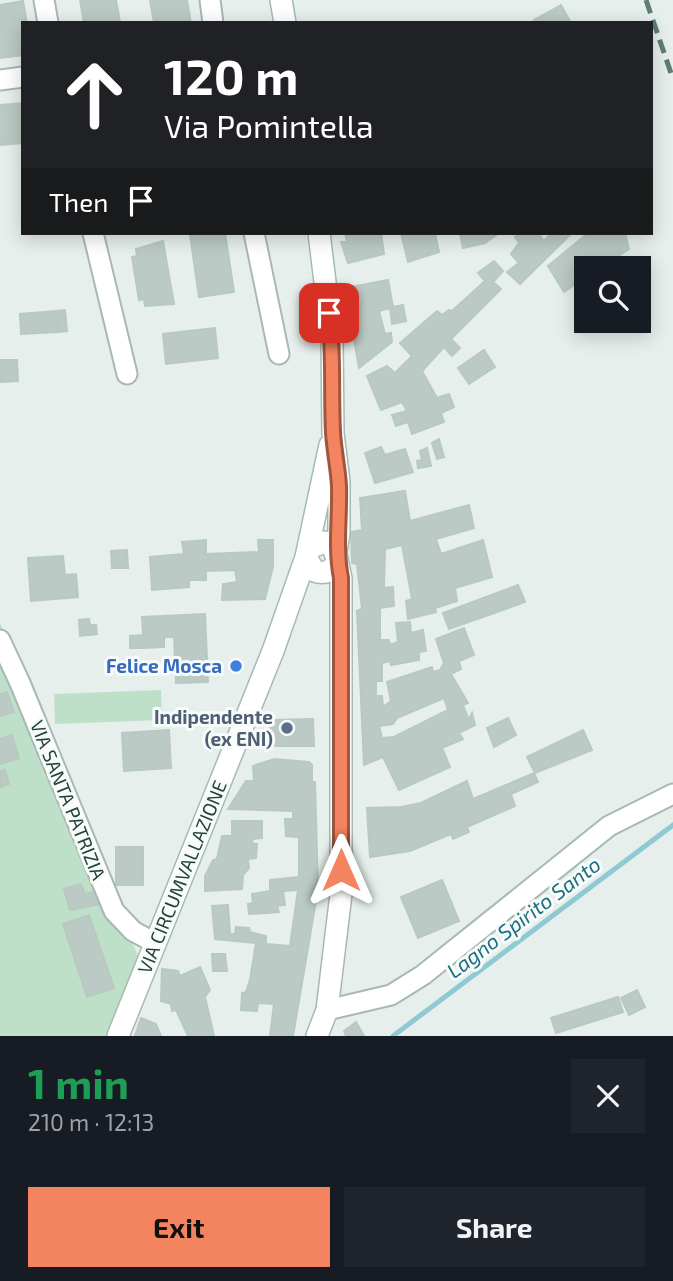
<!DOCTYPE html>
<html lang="en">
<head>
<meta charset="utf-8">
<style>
	body { margin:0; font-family:"Exo 2",sans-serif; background:#20242c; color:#f1f3f6; height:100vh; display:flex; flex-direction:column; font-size:26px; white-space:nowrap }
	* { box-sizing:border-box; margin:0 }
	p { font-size:23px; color:#9ea1a6 }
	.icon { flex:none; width:38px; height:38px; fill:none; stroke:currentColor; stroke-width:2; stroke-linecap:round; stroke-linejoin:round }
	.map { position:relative; height:1036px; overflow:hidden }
	.drawer { display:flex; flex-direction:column; background:#171b24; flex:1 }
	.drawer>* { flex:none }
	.top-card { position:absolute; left:21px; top:21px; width:632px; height:214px; border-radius:0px; box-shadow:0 4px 18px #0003; background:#202124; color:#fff; overflow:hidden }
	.buttons { position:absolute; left:574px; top:256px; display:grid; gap:14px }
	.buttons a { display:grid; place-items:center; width:77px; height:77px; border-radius:0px; background:#171b24; box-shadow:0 4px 18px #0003; font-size:35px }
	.pin { position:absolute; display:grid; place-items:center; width:60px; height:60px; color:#fff; margin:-30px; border-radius:14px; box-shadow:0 4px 10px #0006 }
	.me { position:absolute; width:77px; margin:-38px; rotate:0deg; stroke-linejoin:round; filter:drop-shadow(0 0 5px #0008) }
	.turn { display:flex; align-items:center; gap:24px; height:147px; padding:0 28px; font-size:32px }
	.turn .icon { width:91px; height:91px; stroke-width:2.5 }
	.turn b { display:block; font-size:49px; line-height:60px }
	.then { display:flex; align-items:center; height:66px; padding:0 28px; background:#0003; gap:14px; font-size:26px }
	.round { display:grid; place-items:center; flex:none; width:74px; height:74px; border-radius:0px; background:#20242c }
	.headline { display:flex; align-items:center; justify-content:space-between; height:119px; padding:0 28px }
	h1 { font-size:42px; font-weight:700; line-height:52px; color:#1e9e55 }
	.primary-button { display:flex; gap:14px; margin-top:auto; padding:14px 28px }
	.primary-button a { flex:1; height:80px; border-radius:0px; background:#f4845f; color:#111; font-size:28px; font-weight:700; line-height:80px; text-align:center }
	.primary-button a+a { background:#20242c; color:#f1f3f6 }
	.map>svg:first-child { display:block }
	.green { fill:#bfe0c8 }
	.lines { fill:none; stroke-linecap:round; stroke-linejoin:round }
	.stream { stroke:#8ec9d4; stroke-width:5 }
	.building { fill:#bbcac4; stroke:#b8c9c2; stroke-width:2; fill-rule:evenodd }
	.minor-casing { stroke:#a8b8b2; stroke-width:23 }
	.tertiary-casing { stroke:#a8b8b2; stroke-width:24 }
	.secondary-casing { stroke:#a4bbb3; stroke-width:24 }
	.minor { stroke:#fff; stroke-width:19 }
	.tertiary { stroke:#fff; stroke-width:21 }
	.secondary { stroke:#fff; stroke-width:21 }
	.rail { stroke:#5f7d75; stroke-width:5; stroke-dasharray:14 7; stroke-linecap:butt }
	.route-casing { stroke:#9f563e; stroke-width:18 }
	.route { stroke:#f4845f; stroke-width:12 }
	.shop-dot { fill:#3f7fe0; stroke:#f7fbf9; stroke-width:2.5 }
	.service-dot { fill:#5c6f8a; stroke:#f7fbf9; stroke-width:2.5 }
	.labels { text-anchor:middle; stroke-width:6; stroke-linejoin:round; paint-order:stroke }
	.shop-label { font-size:19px; font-weight:bold; fill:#366cbe; stroke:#f7fbf9; text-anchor:end }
	.service-label { font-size:19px; font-weight:bold; fill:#4e5e75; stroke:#f7fbf9; text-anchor:end }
	.street-label { font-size:19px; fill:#24423a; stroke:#f7fbf9 }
	.water-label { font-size:21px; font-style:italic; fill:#1c6f80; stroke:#f7fbf9 }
</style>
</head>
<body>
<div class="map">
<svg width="673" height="1036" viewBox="0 0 673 1036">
	<rect width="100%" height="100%" fill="#e6efeb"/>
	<!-- green -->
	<path class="green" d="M0,623l150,362 -22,51h-128z
		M161,690l1,30 -107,4 -1,-30z"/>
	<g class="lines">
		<!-- stream -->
		<path class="stream" d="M393,1036l280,-211"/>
	</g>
	<!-- building -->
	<path class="building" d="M80,0h36l4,22 -36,1z
		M150,0h37l4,23h-37z
		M23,1l4,22h-4v32l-23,3v-53z
		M561,5l10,18h-36l-1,-3z
		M23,103v40l-23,2v-40z
		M206,233h19l9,59 -35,5 -9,-62z
		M345,233h36l3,21 -36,9 -7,-21h6z
		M401,233h34l4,19 -31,10z
		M460,233h39l-14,10 -22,5z
		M520,233h18l6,8 8,-8h20l-52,51 -13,-12 12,-9 -8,-9 8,-11 -4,-6z
		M588,233h37l4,16 -29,19h-14v9l-22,15 -16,-26z
		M163,241l11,63 -29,2 -1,-7 -5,1 -7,-43 5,-1 -1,-7z
		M494,261l9,10 -10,11 8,7 -50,50 9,9 -8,8 -8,-9 -22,24 15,27 12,-4 5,13 -13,6 3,9 -32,12 -4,-12 -12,4 -4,-11 15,-4 -5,-9 -21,8 -14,-34 20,-10 8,7 17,-17 -12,-13 37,-32 5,4 7,-5 3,1 33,-30 -7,-8z
		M388,280l5,27 10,-2 3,16 -14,3 -2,-16 -11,3 6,23 6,-1 1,9 -33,26 -9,-51 6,-1 -5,-29z
		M65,310l2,21 -9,1 -2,-21z
		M56,311l2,21 -37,2 -1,-20z
		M215,328l3,30 -52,6 -3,-30z
		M484,350l11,17 -26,17 -11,-16z
		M0,360h17l1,21 -18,1z
		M439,439l5,18 -7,2 -5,-16z
		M381,447l4,8 20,-6 8,23 -38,11 -10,-30z
		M427,448l4,18 -13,2 -1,-7 5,-1 -2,-9z
		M405,491l5,30 59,-16 5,23 -38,11 5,15 42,-14 9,37 -37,11 2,13 -22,7 1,4 -28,7 -2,-18 6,-2 -10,-54 -17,4 -1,39 9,-1 1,19 -14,2v32h9l1,5 8,-3 -2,-19 14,-1 1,11 12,-3 3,21 -7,1v8l-28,5 -1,-4 -8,2v18h-6v15h6l1,11 8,-6 -4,-19 45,-15 1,5 7,-2 4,-7 -8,-24 28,-11 10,27 -15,6 2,8 -10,5 17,29 -5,2 6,15 3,-7 3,12 -16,8 4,6 -21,9 8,19 -51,23 -16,-33 -19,8 -7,-154 5,-2 -5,-45 -5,-1 -1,-31 11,-2 -2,-32zM444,698l4,12 -54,27 -12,1 -3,-12 14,-2 4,-6z
		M206,540v14l53,-2 -1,-12h15v27l-8,32 -43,1 1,-16 14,-2 -2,-12 -29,1v9h-17v7l-37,3 -2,-33 34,-3 -2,-12z
		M127,550l1,18h-16l-1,-17z
		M63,556l2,19 11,-1 2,23 -47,4 -3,-43z
		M518,585l7,17 -76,27 -6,-16z
		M205,614l3,68 -32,1 -2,-46h-10v10l-20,1 -2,-31z
		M89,619l1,6h6l1,9 -17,2 -1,-16z
		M143,635l1,13h-14v-12z
		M7,692l7,20 -14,4v-22z
		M508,718l8,17 -22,12 -7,-19z
		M313,719l1,27h-44v-26z
		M169,730l2,38 -47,3 -2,-38z
		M583,730l9,20 -57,23 -8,-16z
		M12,735l7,23 -19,6v-25z
		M274,759l35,3 3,3v17l-58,-1 -1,-15z
		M5,770l4,14 -9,4v-17z
		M534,773l4,9 -27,12 4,12 -48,21 2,5 -16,7 -2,-5 -41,17 -40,6 -3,-49 34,-1 20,-4 46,-22 6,18z
		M246,781l69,1 3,107 -25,147h-23l4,-32 -16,-1 -1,8 -16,-1 1,-17 4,-1 4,-12 6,-37 -41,-4 -3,-33 16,-1 2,29h5l1,-7 13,1 1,4 16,4v8l24,2 8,-56 -15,1 2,14 -8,1 2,6 -30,2 -1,-10 5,-1 -1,-9 18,-3v-11l29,-3v-40l-13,-1 -1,-17h8v-8l-65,-2z
		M232,821h30v17l-10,1 1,5h4l-1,14 -8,1 1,9 -6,7 -1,14 -37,2v-15l8,-16 4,-1 5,-23h10z
		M116,847h27v38h-27z
		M442,880l17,41 -41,17 -17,-41z
		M81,884l4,10 11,-2 4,12 -30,6 -6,-21z
		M89,915l25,73 -27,9 -24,-73z
		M212,954h13l2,17h-14z
		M200,967l10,23 -5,7 9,39h-26l-12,-26 -4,1 -1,-7 -10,-3 1,-32 16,2 2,5z
		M637,990l8,17 -16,8 -8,-17z
		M618,997l5,15 -67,21 -5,-15z
		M141,1018l15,6 5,12h-26z
		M356,1022l8,14h-18l-2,-5z"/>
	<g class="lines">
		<defs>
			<path id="minor" d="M44,0l4,23
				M210,0l3,23
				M0,80l23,-3
				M93,233l34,141
				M254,233l25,121
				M0,640l20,43 94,228 19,20 22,12
				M327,1010l64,-15 32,-20 186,-149 64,-32"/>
			<path id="tertiary" d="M317,1036l10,-26 14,-116v-316l-4,-18"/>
			<path id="secondary" d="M281,0l4,23
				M319,233l13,106 1,94 6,49v51l-3,18
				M310,548l14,-6 9,5 4,13c-3,11 -12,15 -23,11l-8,-14 24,-112
				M118,1036l155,-385 33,-94"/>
		</defs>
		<!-- minor casing -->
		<use href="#minor" class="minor-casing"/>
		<!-- tertiary casing -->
		<use href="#tertiary" class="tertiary-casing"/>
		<!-- secondary casing -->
		<use href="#secondary" class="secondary-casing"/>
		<!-- minor -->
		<use href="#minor" class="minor"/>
		<!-- tertiary -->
		<use href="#tertiary" class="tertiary"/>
		<!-- secondary -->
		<use href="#secondary" class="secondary"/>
		<!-- rail -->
		<path class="rail" d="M646,0l27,79"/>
	</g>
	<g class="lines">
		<defs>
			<path id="route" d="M329,313c5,40 2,79 4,119 1,18 5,36 6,54 1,31 -4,62 2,92v292"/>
		</defs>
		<!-- route casing -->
		<use href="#route" class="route-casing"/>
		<!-- route -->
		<use href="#route" class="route"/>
	</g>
	<!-- markers -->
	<circle class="shop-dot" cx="236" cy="666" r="7"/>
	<circle class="service-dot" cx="287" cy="728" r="7"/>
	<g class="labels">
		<!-- shop labels -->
		<g class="shop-label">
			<text x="222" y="673">Felice Mosca</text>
		</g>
		<!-- service labels -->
		<g class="service-label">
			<text x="273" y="724">Indipendente<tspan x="273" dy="22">(ex ENI)</tspan></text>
		</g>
		<!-- street labels -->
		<g class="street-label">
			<text transform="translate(68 800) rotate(68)" y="7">VIA SANTA PATRIZIA</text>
			<text transform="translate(182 877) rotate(-68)" y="7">VIA CIRCUMVALLAZIONE</text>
		</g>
		<!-- water labels -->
		<g class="water-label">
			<text transform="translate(524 918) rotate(-37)" y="7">Lagno Spirito Santo</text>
		</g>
	</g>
</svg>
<div class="buttons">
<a><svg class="icon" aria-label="search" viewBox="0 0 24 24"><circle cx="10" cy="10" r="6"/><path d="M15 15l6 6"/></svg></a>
</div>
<div class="pin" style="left:329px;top:313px;background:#d93025"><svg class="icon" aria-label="arrive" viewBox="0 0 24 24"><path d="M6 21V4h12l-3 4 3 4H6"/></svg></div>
<svg class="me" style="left:341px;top:870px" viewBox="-20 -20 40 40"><path d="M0-17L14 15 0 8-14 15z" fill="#f4845f" stroke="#fff" stroke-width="4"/></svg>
<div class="top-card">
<div class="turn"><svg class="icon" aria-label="ahead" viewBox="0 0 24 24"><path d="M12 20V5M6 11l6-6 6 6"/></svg><div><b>120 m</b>Via Pomintella</div></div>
<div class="then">Then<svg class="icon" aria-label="arrive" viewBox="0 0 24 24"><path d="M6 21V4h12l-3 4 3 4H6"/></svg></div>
</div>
</div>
<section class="drawer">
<div class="headline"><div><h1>1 min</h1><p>210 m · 12:13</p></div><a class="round"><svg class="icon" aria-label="close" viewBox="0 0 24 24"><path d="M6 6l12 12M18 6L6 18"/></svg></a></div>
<div class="primary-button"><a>Exit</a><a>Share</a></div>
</section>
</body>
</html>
